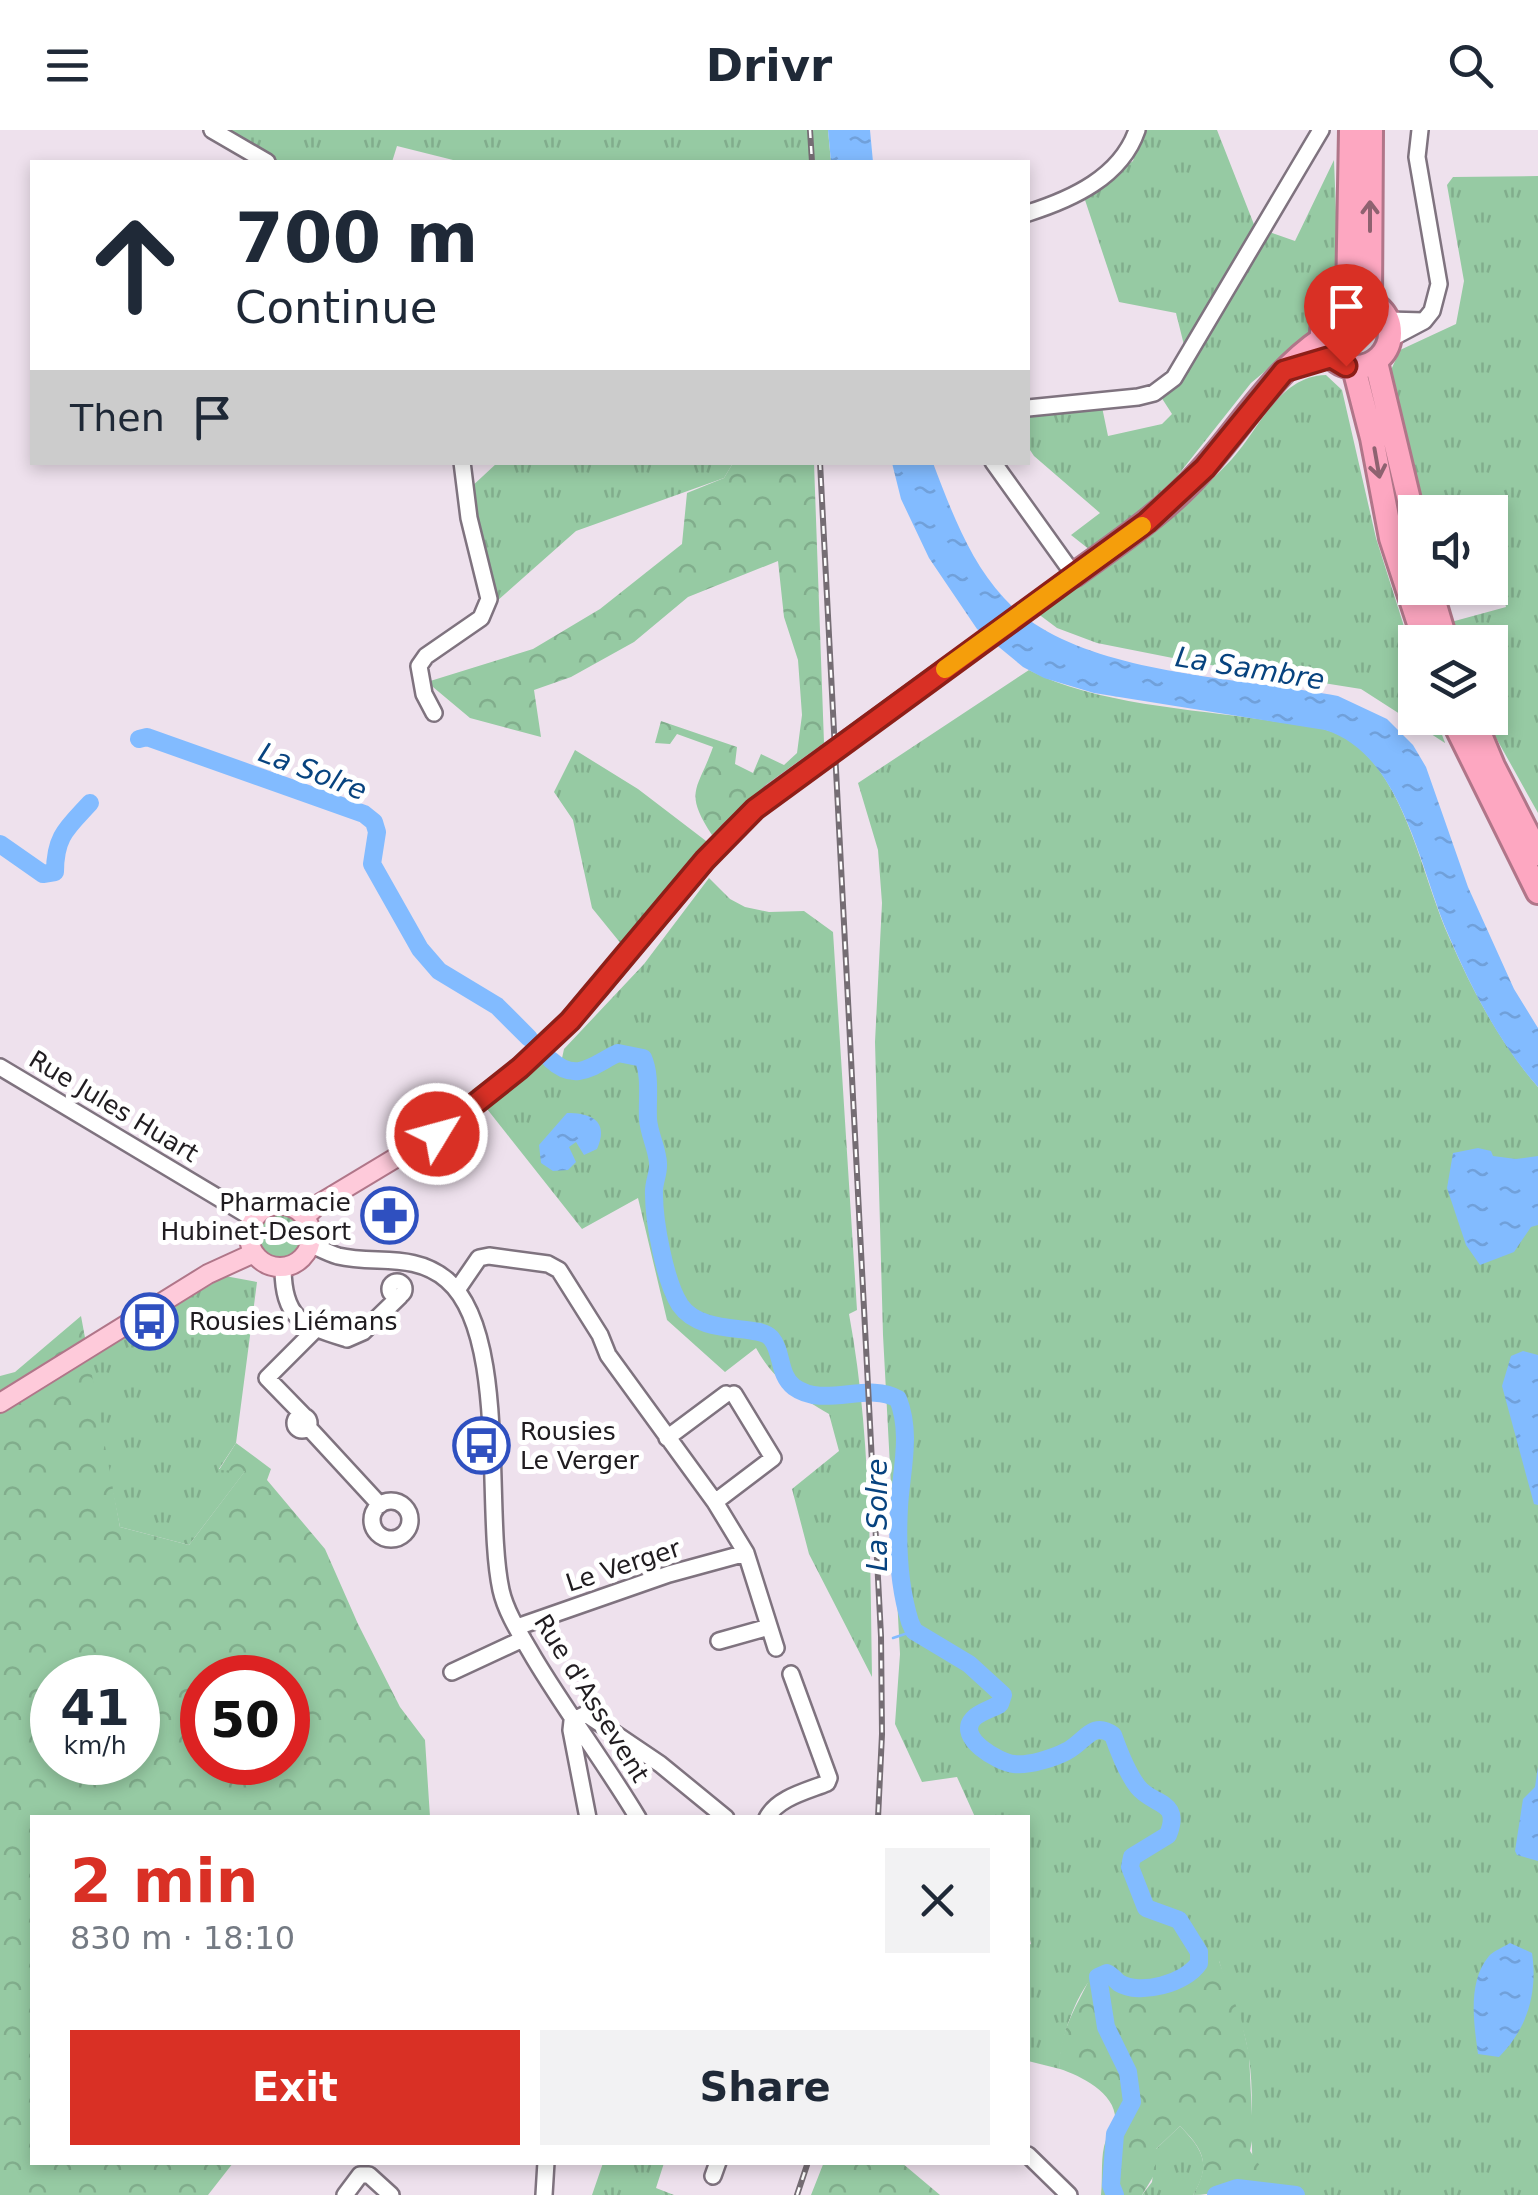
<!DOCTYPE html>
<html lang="en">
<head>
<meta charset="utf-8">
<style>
	body { margin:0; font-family:"DejaVu Sans",sans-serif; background:#f2f2f3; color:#1f2937; height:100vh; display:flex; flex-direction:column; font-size:38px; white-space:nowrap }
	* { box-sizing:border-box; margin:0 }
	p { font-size:32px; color:#747a83 }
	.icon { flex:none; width:55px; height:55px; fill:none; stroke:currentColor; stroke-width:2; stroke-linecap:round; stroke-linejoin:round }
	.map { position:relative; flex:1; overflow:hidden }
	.details { position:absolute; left:30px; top:1685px; width:1000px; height:350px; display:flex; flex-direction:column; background:#fff; border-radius:0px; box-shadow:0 5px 15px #0003 }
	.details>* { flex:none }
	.hud { position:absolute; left:30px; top:30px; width:1000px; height:305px; border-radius:0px; box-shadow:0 5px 15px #0003; background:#fff; color:#1f2937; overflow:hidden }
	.buttons { position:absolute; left:1398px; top:365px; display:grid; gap:20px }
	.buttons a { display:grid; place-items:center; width:110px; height:110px; border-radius:0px; background:#fff; box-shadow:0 5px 15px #0003; font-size:50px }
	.speed { position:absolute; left:30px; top:1525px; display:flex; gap:20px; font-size:50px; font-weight:700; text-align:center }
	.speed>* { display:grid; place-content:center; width:130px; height:130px; border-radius:50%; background:#fff; box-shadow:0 5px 15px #0003; line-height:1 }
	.speed small { font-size:25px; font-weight:400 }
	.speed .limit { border:15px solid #d22; background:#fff; color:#111 }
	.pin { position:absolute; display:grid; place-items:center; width:85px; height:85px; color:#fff; margin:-102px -42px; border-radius:50% 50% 50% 0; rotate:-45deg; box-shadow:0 0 10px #0007 }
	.pin .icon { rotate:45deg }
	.me { position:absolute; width:110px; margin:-55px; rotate:53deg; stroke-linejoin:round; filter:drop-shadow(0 0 8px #0008) }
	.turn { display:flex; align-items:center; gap:35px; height:210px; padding:0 40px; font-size:45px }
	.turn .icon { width:130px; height:130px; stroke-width:2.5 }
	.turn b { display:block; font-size:70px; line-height:85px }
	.then { display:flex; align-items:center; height:95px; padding:0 40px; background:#0003; gap:20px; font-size:38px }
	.round { display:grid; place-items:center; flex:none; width:105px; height:105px; border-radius:0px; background:#f2f2f3 }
	.headline { display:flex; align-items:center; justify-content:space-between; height:170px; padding:0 40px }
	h1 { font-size:60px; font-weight:700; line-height:75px; color:#d93025 }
	.action { display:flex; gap:20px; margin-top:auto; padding:20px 40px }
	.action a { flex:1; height:115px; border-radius:0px; background:#d93025; color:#fff; font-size:40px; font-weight:700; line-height:115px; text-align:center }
	.action a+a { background:#f2f2f3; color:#1f2937 }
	header { display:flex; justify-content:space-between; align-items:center; height:130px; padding:0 40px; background:#fff; font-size:45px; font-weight:700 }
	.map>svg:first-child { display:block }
	.grass { fill:url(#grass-tufts) }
	.forest { fill:url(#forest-crowns); fill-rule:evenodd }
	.water { fill:url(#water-ripples) }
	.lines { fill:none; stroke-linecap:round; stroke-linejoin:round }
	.stream { stroke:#82bbff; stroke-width:2.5 }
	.river { stroke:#82bbff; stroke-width:18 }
	.minor-casing { stroke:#7f737f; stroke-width:20 }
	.major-casing { stroke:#b07689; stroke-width:22 }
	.highway-casing { stroke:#b07689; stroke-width:28 }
	.minor { stroke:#fff; stroke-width:15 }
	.major { stroke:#fecada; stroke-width:18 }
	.highway { stroke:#fda7c1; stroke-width:22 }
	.rail-casing { stroke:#756d74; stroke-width:6 }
	.rail { stroke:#fff; stroke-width:2.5; stroke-dasharray:8; stroke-linecap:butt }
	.major-bridge-casing { stroke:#b07689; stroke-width:22; stroke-linecap:butt }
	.major-bridge { stroke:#fecada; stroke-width:18 }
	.oneway { stroke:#8e6270 }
	.route-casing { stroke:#8d1f18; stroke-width:25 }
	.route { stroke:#d93025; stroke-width:18 }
	.slow { stroke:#f59e0b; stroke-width:18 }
	.labels { text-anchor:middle; stroke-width:10; stroke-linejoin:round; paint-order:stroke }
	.street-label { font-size:25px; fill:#201c20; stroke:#fff }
	.poi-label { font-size:25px; fill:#201c20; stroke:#fff; text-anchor:start }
	.water-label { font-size:28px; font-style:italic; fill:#07437f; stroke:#fff }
</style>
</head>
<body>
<header><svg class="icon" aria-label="menu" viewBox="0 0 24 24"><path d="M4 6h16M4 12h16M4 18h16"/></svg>Drivr<svg class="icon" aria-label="search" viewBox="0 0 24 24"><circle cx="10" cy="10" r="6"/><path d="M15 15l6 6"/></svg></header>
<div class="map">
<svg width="1538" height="2065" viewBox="0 0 1538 2065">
	<defs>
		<pattern id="grass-tufts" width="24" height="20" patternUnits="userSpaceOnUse" patternTransform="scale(2.5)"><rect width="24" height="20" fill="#96caa3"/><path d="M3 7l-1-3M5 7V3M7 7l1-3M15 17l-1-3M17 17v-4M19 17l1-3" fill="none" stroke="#81ad8c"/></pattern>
		<pattern id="forest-crowns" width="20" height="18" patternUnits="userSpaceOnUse" patternTransform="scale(2.5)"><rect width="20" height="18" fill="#96caa3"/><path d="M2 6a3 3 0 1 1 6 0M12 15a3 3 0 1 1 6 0" fill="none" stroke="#81ad8c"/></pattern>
		<pattern id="water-ripples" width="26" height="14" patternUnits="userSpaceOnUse" patternTransform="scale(2.5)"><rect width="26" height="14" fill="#82bbff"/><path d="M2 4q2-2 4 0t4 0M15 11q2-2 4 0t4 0" fill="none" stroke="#70a0da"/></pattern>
	</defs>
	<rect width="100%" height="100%" fill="#eee1ed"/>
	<!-- grass -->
	<path class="grass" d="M226,0h602l3,32h-370l-64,-16 -5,16h-114z
		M1142,0h75l38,97 40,14 39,-81 4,105 -25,66 -62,52 -88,111 -73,56 -19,-15 29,-22 -66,-57 -6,-9v-33l74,-7 6,29 54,-12 10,-10 -18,-28 31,-37 -9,-36 -57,-11 -36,-108 50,-33z
		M1538,46v637l-53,-95h5v-76h-32l-7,-20 55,-15 -16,-59v-36h-68l-31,-142 9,-20 56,-26 8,-43 -17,-96 6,-8z
		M1326,245l16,15 34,148 39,123v57h21l9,25 -84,-54 -163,-26 -101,-20 -40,-15 -20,-15c64,-45 142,-96 195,-154 28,-31 47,-83 94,-84z
		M497,333h236l-9,15 -148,53 -79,70 -20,-58 -8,-54z
		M1029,540c65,34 163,39 237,50 23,4 52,4 74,15 64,32 81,140 109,202 23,53 51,106 89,150v1108h-327l22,-8 22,-1c-7,-44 1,-89 -7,-134 -5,-32 -20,-60 -29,-91 -20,3 -18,9 -34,18 -30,16 -62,13 -92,-2 -17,17 -35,67 -33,92l-32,-8v-116l3,-1 -3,-13v-113l-53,-1 -18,-40 -35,5 -27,-58 5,-70 -17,-319 -8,-293 7,-139 -4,-53 -20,-67z
		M575,620l63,39 72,55 -88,101 -30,-37 -19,-88 -19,-28z
		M709,748l21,21 15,8 24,5 35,-1 29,21 24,378 -8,4c22,118 21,243 23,363l-63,-123 -17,-65 47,-38 -10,-37c-31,-18 -55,-33 -73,-66l-31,24 -58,-52 -29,-122 -56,31 -110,-139 59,-44 28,26 5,-23 80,-85z
		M258 1105a22 22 0 1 1 44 0a22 22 0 1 1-44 0Z
		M225,1146l32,6 -21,161 -17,26 27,1 -57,75 -69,-18 -34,-167z
		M1180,1996c23,24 32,38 13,69h-51l10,-13 4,-33z
		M603,2033h61l-8,25 18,7h-82z"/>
	<!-- forest -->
	<path class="forest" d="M733,333h81l10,280 -57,41 -55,51c-29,-44 -14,-45 1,-88l-36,-13 -7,10 -15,-1 6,-22 76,26 -2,17 18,9 8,-19 23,11 13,-12 5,-38 -4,-55 -14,-43 -6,-56 -90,36 -54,45 -63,35 -37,13 7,47 -71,-19 -43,-36 106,-33 67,-40 82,-65 5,-51 37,-15z
		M81,1186l39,211 69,18 56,-74 -26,-1 17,-27 35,26 -4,11 58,69 33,75 42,83 25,33 5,77 -398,1v344l201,1 -25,32h-208v-819l15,-4zM52,1548h86v84h-86zM202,1548h86v84h-86z
		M1209,1822l10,9 22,58 8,35 4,82 -3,15 10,15 -4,20c-23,1 -42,9 -63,9 18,-31 11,-45 -13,-69l-24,23v23l-14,23h-41c2,-17 -1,-40 5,-55 2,-5 6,-8 8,-13 9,-30 -32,-51 -54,-58 -3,-32 15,-60 29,-89l5,-4c28,15 100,25 108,-19z
		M824,2032l78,1 38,32h-129z"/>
	<!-- water -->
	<path class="water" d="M828,0h42l3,32h-42z
		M892,333h41c18,47 36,97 71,135 71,78 234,78 334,98l49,23 26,26 13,22 42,120 46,102 24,39v59c-39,-44 -67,-99 -90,-153 -29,-67 -46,-180 -123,-204l-231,-37 -50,-15 -21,-11 -46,-38 -48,-71 -28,-59z
		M567,983c26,0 42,9 30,36l-13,6 -8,-13 -7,5 7,15 -8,8 -15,1 -12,-8 -2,-18z
		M1478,1018l13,3 2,5 23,3 22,-3v69l-7,2 -17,25 -34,13 -14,-20 -19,-57 6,-35z
		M1523,1221l15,4v150l-4,-1 -32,-118 9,-30z
		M1538,1637v94l-21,-6 -2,-4 8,-52 12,-12z
		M1510,1813l22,10c6,40 -5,76 -33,104l-21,-3c-4,-30 -11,-72 11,-98 4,-5 15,-9 21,-13z"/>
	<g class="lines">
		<!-- stream -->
		<path class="stream" d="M893,1508l21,-7"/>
		<!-- river -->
		<path class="river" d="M139,609l8,-2 217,77 10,8 3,10 -5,32 48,85 19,22 58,35 32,32
			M0,714l43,30 12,-2c0,-36 12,-44 35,-69
			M551,930c26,24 43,4 67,-7l25,5c8,18 4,41 5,61 1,15 9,29 10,44 1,11 -5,20 -4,31 0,28 11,88 26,111 22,32 78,18 91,33 12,14 7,37 23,49 30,22 74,-6 104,12 14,35 3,72 1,108 -2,37 0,80 11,115l4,9 55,33 34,31 -3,9c-8,5 -21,8 -27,15 -17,19 25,43 41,45 14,2 40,-6 53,-13 18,-9 25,-31 46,-16 6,17 14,38 25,52 15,19 44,13 30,48l-36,22 -2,10 16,41 33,12 20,32v11c-13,20 -59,33 -80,20 -4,-3 -7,-8 -12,-10l-9,4 8,50 22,45 4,30 -17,32 -4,51 4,10
			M1216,2065l21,-7 59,7"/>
		<defs>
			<path id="minor" d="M212,0l55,32
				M1028,83c44,-14 93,-36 109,-83
				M1387,190l37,1
				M1390,209l34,-18 8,-10 7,-27 -22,-127 3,-27
				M1028,278l110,-11 16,-4 20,-15 147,-248
				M993,332l81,113
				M434,583l-10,-19 -5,-28 7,-10 55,-38 8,-19 -20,-81 -7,-56
				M0,937l254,152
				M310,1114c9,4 18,9 28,12 38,9 76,-4 109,24 62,53 37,232 54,310 5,23 21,47 33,68 33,55 71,105 104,160
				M283,1137c0,53 20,58 64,72l16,-7 37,-36
				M390 1159a7 7 0 1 1 14 0a7 7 0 1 1-14 0Z
				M457,1160l22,-32 10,-2 59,8 11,6 41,65 8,20 107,147 31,51 -77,21 -152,53
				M304,1286l-37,-38 49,-49
				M295 1293a7 7 0 1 1 14 0a7 7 0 1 1-14 0Z
				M308,1297l72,78
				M667,1308l59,-44
				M372 1390a19 19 0 1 1 38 0a19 19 0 1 1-38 0Z
				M715,1372l58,-44 -39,-64
				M746,1423l30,95
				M719,1511l50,-14
				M452,1542l71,-33
				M588,1688l-17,-88 1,-9 14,-7 74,50 66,54
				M767,1688c10,-20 40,-27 60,-35l2,-5 -38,-104
				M1028,2025l41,40
				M713,2046l5,-14
				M345,2065l15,-20h9l22,20
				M544,2065l2,-33"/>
			<path id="major" d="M851,607l223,-162
				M249 1106a31 31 0 1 1 62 0a31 31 0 1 1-62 0Z
				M305,1087l14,-13 118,-71 95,-75 67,-69 131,-157 41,-37 55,-40
				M0,1273l208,-129 46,-21"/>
			<path id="highway" d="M1322 203a34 34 0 1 1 68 0a34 34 0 1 1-68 0Z
				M1348,170l3,-170
				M1370,172l1,-172
				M1376,232l39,163
				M1354,238l18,70 19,100 34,104
				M1074,445c44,-32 91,-63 127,-104 41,-45 70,-97 121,-132
				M1430,458l16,54
				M1452,588l86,174
				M1473,588l20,48 45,88"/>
		</defs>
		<!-- minor casing -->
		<use href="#minor" class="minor-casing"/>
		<!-- major casing -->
		<use href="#major" class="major-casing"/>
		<!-- highway casing -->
		<use href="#highway" class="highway-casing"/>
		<!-- minor -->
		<use href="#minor" class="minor"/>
		<!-- major -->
		<use href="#major" class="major"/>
		<!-- highway -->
		<use href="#highway" class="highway"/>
		<defs>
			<path id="rail" d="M810,0l2,32
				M820,332l61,1174 1,98 -4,84
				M797,2065l11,-33"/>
		</defs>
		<!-- rail casing -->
		<use href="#rail" class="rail-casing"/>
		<!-- rail -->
		<use href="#rail" class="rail"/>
		<defs>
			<path id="major-bridge" d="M826,625l25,-18"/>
		</defs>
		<!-- major-bridge casing -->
		<use href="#major-bridge" class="major-bridge-casing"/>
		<!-- major-bridge -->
		<use href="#major-bridge" class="major-bridge"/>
	</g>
	<!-- one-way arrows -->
	<defs><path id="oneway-shaft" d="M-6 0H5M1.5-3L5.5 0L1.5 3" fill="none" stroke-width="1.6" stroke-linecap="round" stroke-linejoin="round" transform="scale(2.5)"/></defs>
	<g class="oneway">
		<use href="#oneway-shaft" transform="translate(1370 86) rotate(-90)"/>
		<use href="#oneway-shaft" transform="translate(1377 333) rotate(80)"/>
	</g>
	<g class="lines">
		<defs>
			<path id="route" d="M437,1004l83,-66 50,-47 135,-161 50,-51 392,-287 58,-54 79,-97 47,-14 15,9"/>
		</defs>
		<!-- route casing -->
		<use href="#route" class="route-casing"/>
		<!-- route -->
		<use href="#route" class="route"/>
		<!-- slow -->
		<path class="slow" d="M945,539l197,-143"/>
	</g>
	<!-- icons -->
	<defs>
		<symbol id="pharmacy-ring" viewBox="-11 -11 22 22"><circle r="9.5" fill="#fff" stroke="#2f50c0" stroke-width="1.5"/><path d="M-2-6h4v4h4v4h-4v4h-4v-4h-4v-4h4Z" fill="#2f50c0"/></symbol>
		<symbol id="bus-ring" viewBox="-11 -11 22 22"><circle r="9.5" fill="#fff" stroke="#2f50c0" stroke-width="1.5"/><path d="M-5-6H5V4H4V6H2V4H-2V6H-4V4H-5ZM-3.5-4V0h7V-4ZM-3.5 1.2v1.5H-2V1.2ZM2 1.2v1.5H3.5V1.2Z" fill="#2f50c0"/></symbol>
	</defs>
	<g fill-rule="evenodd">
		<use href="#pharmacy-ring" x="358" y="1054" width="63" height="63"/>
		<use href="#bus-ring" x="118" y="1160" width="63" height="63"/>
		<use href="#bus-ring" x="450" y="1284" width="63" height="63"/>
	</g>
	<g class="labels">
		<!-- street labels -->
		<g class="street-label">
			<text transform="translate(114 976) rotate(31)" y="9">Rue Jules Huart</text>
			<text transform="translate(623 1435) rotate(-18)" y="9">Le Verger</text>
			<text transform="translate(592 1568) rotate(58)" y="9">Rue d'Assevent</text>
		</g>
		<!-- poi labels -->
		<g class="poi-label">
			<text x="351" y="1081" text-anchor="end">Pharmacie<tspan x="351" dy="29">Hubinet-Desort</tspan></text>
			<text x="189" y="1200">Rousies Liémans</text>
			<text x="520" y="1310">Rousies<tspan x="520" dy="29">Le Verger</tspan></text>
		</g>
		<!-- water labels -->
		<g class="water-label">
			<text transform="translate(1250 538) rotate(9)" y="10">La Sambre</text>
			<text transform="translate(313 641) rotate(21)" y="10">La Solre</text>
			<text transform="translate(877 1385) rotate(-90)" y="10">La Solre</text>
		</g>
	</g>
</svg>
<div class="buttons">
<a><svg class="icon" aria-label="sound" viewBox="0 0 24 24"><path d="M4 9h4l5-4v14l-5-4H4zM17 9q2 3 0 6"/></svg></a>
<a><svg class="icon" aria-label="layers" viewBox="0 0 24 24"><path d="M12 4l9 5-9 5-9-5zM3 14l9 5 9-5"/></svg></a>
</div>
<div class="speed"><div>41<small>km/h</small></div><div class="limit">50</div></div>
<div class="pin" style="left:1346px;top:236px;background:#d93025"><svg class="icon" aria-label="arrive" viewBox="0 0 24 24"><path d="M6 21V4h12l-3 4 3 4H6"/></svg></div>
<svg class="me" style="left:437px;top:1004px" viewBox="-20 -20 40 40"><circle r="17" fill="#d93025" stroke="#fff" stroke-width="3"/><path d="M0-11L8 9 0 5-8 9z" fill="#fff"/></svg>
<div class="hud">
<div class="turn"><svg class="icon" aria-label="ahead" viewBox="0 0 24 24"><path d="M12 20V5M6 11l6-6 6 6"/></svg><div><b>700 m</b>Continue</div></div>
<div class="then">Then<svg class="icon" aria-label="arrive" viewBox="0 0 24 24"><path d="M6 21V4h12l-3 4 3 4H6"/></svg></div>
</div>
<section class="details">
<div class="headline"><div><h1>2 min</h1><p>830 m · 18:10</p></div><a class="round"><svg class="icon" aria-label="close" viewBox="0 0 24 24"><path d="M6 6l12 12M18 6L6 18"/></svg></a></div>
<div class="action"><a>Exit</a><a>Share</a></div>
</section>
</div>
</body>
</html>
